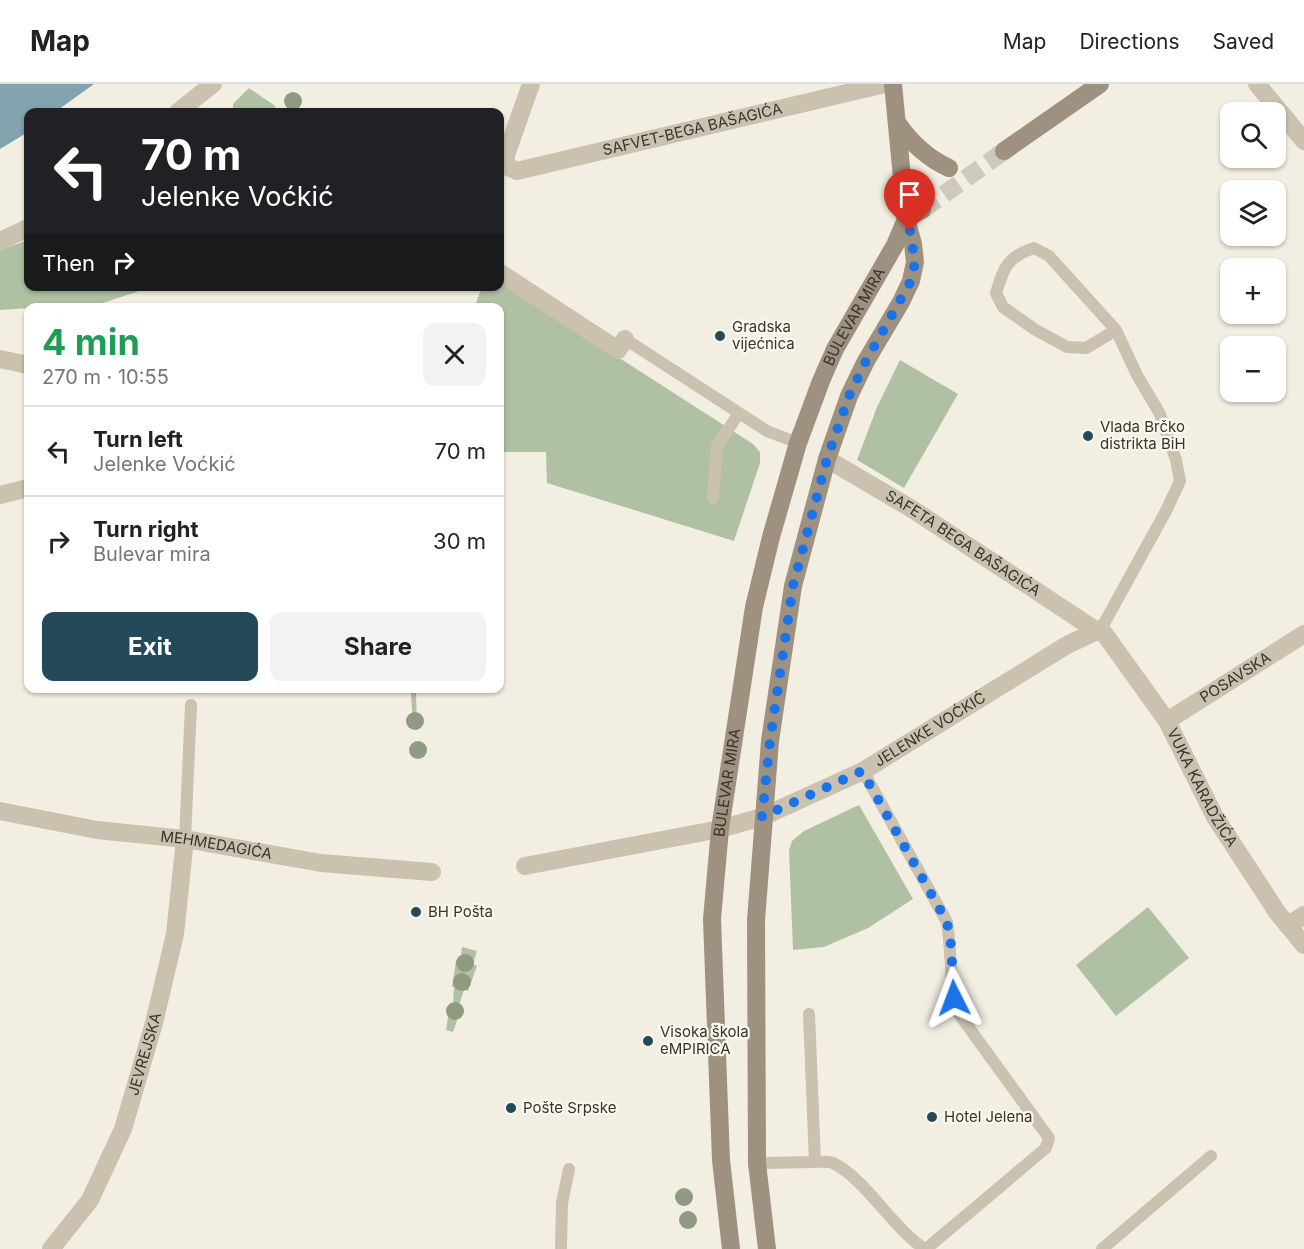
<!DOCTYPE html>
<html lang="en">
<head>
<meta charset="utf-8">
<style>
	body { margin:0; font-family:Inter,sans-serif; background:#f2f2f2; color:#222; height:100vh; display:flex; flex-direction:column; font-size:22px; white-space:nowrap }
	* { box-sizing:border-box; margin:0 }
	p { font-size:20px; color:#767676 }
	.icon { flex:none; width:33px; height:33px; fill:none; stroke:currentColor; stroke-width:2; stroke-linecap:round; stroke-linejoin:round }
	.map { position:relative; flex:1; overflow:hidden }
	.details { position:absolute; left:24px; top:219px; width:480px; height:390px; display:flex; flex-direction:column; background:#fff; border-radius:12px; box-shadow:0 2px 4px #0004 }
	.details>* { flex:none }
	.banner { position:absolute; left:24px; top:24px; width:480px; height:183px; border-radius:12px; box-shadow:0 2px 4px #0004; background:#202124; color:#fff; overflow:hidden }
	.buttons { position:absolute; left:1220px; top:18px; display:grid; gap:12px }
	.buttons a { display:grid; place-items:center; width:66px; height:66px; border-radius:12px; background:#fff; box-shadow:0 2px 4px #0004; font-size:30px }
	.pin { position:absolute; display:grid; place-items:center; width:51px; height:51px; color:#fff; margin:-62px -26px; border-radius:50% 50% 50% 0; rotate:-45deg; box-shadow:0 0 6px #0007 }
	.pin .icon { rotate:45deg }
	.me { position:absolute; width:66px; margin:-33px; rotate:357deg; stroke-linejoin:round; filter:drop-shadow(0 0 4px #0008) }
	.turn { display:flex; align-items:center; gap:21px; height:126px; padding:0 18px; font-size:27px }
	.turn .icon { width:78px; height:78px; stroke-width:2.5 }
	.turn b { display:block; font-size:42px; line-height:51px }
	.then { display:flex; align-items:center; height:57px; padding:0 18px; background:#0003; gap:12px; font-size:22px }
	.round { display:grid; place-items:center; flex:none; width:63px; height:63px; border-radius:12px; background:#f2f2f2 }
	.headline { display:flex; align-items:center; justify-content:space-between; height:102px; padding:0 18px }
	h1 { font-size:36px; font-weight:700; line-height:45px; color:#1e9e55 }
	.button { display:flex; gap:12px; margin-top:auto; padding:12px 18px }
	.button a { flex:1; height:69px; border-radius:12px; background:#244958; color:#fff; font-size:24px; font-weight:700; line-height:69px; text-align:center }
	.button a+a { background:#f2f2f2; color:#222 }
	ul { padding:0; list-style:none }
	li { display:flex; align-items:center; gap:18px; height:90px; padding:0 18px; border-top:2px solid #e0e0e0 }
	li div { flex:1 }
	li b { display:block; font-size:22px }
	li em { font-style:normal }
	header { display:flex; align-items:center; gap:36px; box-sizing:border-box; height:84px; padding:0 30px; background:#fff; border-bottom:2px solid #e0e0e0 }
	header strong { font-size:28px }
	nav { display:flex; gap:33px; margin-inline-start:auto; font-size:21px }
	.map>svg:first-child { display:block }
	.green { fill:#afc1a2 }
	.water { fill:#82a2ae }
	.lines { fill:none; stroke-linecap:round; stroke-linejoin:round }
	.secondary-tunnel { stroke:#cdc9be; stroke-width:18; stroke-dasharray:18 9; stroke-linecap:butt }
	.lane { stroke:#cac1ae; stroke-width:12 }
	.street { stroke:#cac1ae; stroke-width:18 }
	.secondary { stroke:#9e917f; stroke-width:18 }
	.tree { fill:#909a81 }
	.route { stroke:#1a73e8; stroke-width:10; stroke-dasharray:0 18 }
	.poi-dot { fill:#244958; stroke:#faf7ee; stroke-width:2 }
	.labels { text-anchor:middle; stroke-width:4.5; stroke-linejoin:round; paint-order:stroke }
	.street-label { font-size:15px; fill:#39332c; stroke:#faf7ee }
	.poi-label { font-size:15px; fill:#39332c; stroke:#faf7ee; text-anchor:start }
</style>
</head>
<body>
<header>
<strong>Map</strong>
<nav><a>Map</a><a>Directions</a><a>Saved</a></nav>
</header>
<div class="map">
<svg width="1304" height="1165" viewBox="0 0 1304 1165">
	<rect width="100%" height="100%" fill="#f2eee2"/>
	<!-- green -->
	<path class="green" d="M249,4l25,17 4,7h-45v-8z
		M28,156v46l123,1 -48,16 -103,7v-60z
		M500,197l253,163 7,8v11l-26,78 -187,-58 -1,-31h-46v-144h-26l8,-21 18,-1z
		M900,276l58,34 -54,94 -47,-28 20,-53z
		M411,609h5l1,32h-4z
		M859,721l54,94 -45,29 -44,19 -31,3 -4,-100 3,-9 12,-10z
		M1148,823l41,51 -73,58 -40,-51z
		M462,863l15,4 -4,13 4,2 -9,25 -4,-1 -5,15 3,1 -9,26 -7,-2 4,-27 3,1 1,-17h-2l4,-26 4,1z"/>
	<!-- water -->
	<path class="water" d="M0,0h94l-39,28h-27v20l-28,17z"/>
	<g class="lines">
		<!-- secondary-tunnel -->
		<path class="secondary-tunnel" d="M922,126l82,-59"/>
		<!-- lane -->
		<path class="lane" d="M625,255l142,92 31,12
			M713,414l4,-52 22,-33
			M1101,545l65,-118 14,-30 -4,-21 -16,-46 -23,-39 -21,-45 -67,-74 -15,-8c-27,9 -30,19 -38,45l7,14 31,22 33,18 19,1 30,-18
			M863,687l84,151c5,31 2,63 12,92l90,124 -3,10 -120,101
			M185,755l6,-134
			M815,1078c6,0 13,-1 18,1 33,16 59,65 92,86
			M757,1079l58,-1 -6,-148
			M561,1165l1,-46 7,-34
			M1102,1165l109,-93"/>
		<!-- street -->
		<g class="street">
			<path id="s1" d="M531,0l-26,74 3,9 9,4 368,-87"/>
			<path d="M1257,0l47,57"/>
			<path d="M178,28l35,-28"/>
			<path d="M0,157l28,-13"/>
			<path d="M502,190l116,76 7,-11"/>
			<path d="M0,275l28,6"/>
			<path id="s2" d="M827,375l85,50 185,122"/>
			<path d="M0,411l28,-7"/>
			<path id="s3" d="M1167,637l137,-87"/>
			<path id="s4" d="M0,727l97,19 88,9 136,24 111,9"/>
			<path id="s5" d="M525,782l195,-37 42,-12 101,-46 204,-126 34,-16 66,92 48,96 62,95 27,33"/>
			<path d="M1288,842l16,-11"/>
			<path id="s6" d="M51,1165l39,-49 33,-71 31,-106 21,-89 10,-95"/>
		</g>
		<!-- secondary -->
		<g class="secondary">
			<path d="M898,40c14,20 29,34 51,44"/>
			<path d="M1004,67l96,-67"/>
			<path d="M906,135l16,-9"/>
			<path id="s7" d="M731,1165l-10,-89 -9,-241 8,-90 34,-222 17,-70 27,-94 23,-62 14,-32 60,-104 11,-26"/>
			<path d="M767,1165l-10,-86 -1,-243 14,-179 23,-155 34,-127 22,-63 17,-35 35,-59 10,-21 4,-19 -2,-18 -7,-25 -13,-135"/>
		</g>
	</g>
	<!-- trees -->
	<g class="tree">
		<circle cx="293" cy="17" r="9"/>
		<circle cx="415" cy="637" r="9"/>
		<circle cx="418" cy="666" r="9"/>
		<circle cx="465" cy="879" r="9"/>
		<circle cx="462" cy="898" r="9"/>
		<circle cx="455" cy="927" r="9"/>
		<circle cx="684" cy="1113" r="9"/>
		<circle cx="688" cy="1136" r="9"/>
	</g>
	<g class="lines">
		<!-- route -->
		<path class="route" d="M910,147l5,31 -4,19 -45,80 -17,35 -22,63 -34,127 -23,155 -8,76 100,-46 85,151 4,23 3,53"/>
	</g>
	<!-- markers -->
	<g class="poi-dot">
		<circle cx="720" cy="252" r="6"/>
		<circle cx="1088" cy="352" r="6"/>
		<circle cx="416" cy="828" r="6"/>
		<circle cx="648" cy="957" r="6"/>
		<circle cx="511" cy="1024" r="6"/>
		<circle cx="932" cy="1033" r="6"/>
	</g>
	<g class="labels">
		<!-- street labels -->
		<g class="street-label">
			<text dy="5" stroke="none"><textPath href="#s1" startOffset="278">SAFVET-BEGA BAŠAGIĆA</textPath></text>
			<text dy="5" stroke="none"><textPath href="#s7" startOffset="954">BULEVAR MIRA</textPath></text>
			<text dy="5" stroke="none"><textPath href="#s2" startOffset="160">SAFETA BEGA BAŠAGIĆA</textPath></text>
			<text dy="5" stroke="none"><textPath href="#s3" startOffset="81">POSAVSKA</textPath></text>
			<text dy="5" stroke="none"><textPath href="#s5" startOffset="432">JELENKE VOĆKIĆ</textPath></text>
			<text dy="5" stroke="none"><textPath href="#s7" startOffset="468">BULEVAR MIRA</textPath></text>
			<text dy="5" stroke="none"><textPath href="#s5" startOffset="819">VUKA KARADŽIĆA</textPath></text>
			<text dy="5" stroke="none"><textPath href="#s4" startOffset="219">MEHMEDAGIĆA</textPath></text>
			<text dy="5" stroke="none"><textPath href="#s6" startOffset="219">JEVREJSKA</textPath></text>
		</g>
		<!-- poi labels -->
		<g class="poi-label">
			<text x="732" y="248">Gradska<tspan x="732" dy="17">vijećnica</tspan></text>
			<text x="1100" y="348">Vlada Brčko<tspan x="1100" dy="17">distrikta BiH</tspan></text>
			<text x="428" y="833">BH Pošta</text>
			<text x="660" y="953">Visoka škola<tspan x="660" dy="17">eMPIRICA</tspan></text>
			<text x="523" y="1029">Pošte Srpske</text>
			<text x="944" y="1038">Hotel Jelena</text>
		</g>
	</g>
</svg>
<div class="buttons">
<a><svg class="icon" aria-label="search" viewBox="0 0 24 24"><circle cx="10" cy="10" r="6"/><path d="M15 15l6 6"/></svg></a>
<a><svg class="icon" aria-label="layers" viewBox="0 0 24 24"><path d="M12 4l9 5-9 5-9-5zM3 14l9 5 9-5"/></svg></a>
<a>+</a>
<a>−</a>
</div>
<div class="pin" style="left:910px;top:147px;background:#d93025"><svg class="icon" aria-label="arrive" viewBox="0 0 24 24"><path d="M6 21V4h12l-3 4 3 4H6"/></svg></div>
<svg class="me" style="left:954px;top:914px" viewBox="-20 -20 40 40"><path d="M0-17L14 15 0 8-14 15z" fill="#1a73e8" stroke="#fff" stroke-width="4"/></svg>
<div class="banner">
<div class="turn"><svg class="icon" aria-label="left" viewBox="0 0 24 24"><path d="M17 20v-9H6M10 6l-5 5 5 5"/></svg><div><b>70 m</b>Jelenke Voćkić</div></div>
<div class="then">Then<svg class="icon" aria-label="right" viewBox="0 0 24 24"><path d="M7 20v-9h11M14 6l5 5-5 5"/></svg></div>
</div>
<section class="details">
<div class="headline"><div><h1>4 min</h1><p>270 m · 10:55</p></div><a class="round"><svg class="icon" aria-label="close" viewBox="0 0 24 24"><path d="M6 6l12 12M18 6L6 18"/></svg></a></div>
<ul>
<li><svg class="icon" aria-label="left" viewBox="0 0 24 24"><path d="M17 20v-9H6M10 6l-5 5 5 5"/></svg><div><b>Turn left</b><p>Jelenke Voćkić</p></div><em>70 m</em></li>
<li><svg class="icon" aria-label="right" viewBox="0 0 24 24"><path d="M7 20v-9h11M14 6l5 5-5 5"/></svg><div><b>Turn right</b><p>Bulevar mira</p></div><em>30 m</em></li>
</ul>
<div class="button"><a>Exit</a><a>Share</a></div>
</section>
</div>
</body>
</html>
